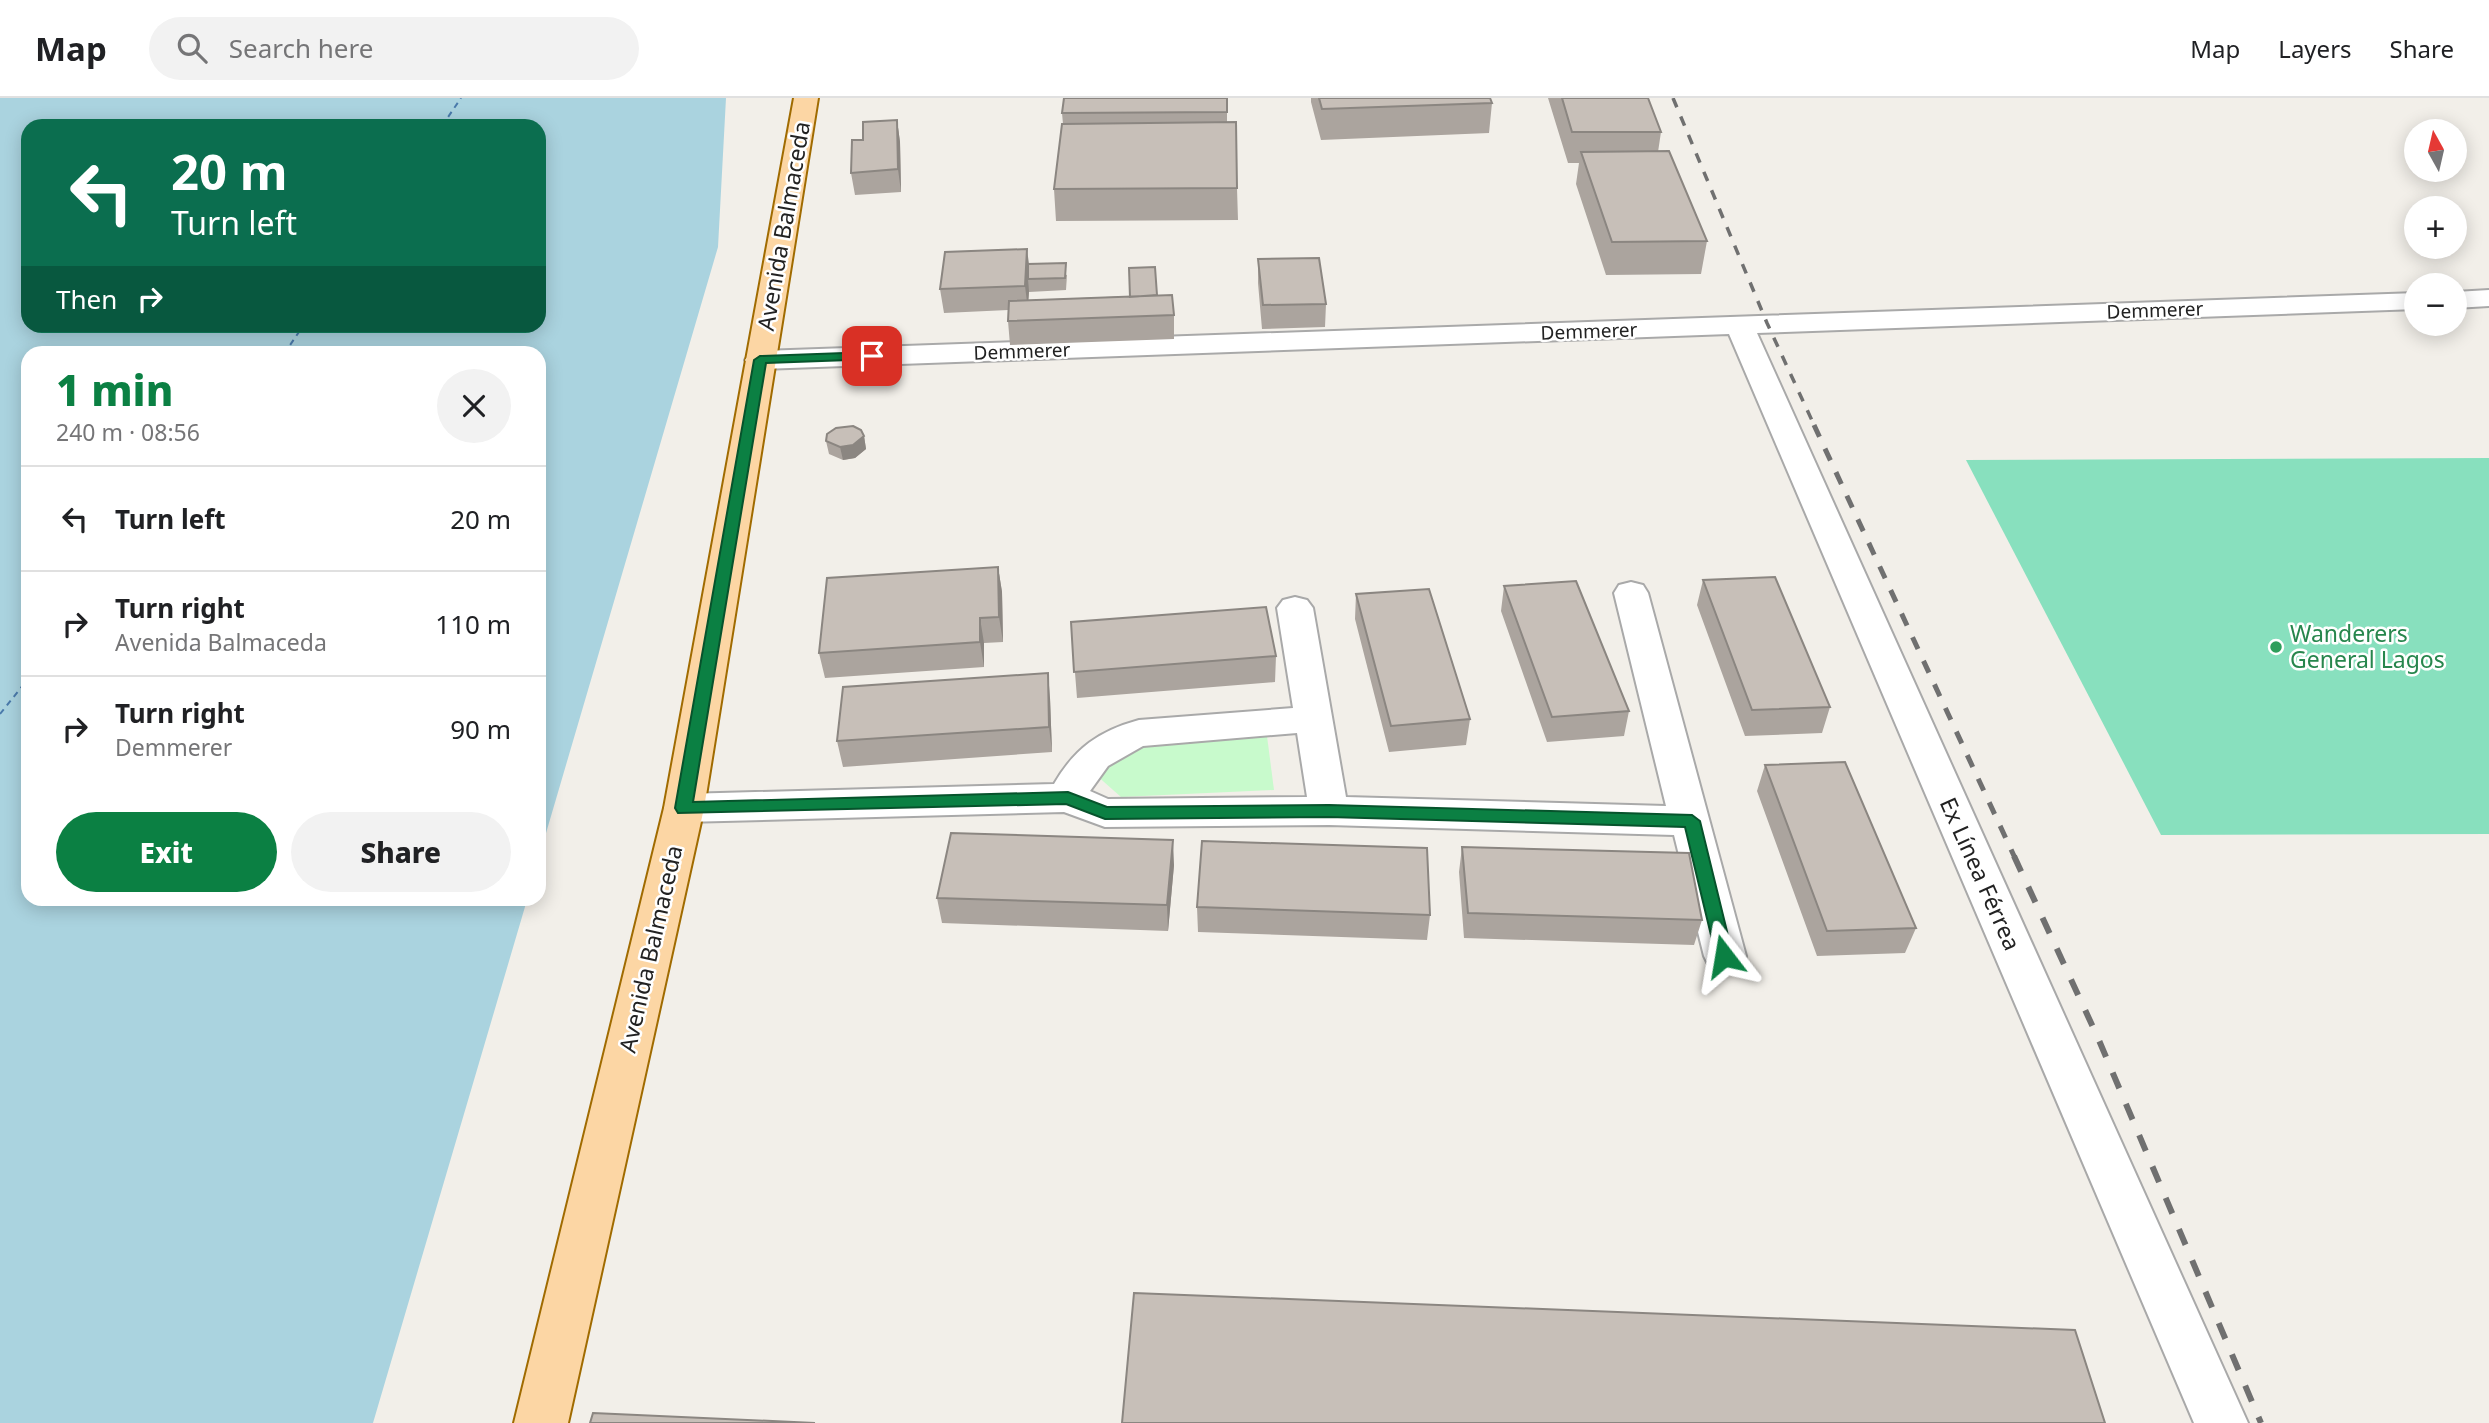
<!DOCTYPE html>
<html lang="en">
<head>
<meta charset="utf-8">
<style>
	body { margin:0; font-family:"Noto Sans",sans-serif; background:#f2f2f2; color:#202124; height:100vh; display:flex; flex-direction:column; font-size:26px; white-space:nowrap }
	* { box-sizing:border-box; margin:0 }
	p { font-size:23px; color:#757577 }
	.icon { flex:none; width:38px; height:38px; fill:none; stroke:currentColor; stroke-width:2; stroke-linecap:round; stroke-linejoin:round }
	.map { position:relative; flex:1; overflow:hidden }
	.details { position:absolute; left:21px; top:248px; width:525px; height:560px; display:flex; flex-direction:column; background:#fff; border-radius:21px; box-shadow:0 4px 18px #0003 }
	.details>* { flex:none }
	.hud { position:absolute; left:21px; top:21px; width:525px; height:214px; border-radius:21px; box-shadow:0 4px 18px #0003; background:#0b6e4f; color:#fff; overflow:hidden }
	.needle { width:46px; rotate:352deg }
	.controls { position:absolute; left:2404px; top:21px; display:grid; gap:14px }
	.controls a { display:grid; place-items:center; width:63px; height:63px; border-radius:50%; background:#fff; box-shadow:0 4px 18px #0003; font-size:35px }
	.pin { position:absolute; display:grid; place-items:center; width:60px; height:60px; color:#fff; margin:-30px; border-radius:14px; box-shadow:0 4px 10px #0006 }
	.me { position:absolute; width:77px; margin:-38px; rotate:346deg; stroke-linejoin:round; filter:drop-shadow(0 0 5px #0008) }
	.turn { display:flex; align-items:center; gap:24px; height:147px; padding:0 35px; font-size:32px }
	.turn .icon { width:91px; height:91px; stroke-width:2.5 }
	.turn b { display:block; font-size:49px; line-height:60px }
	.then { display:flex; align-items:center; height:66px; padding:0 35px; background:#0003; gap:14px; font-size:26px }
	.round { display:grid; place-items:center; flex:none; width:74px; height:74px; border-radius:37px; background:#f2f2f2 }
	.headline { display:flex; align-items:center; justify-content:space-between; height:119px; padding:0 35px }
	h1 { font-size:42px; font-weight:800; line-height:52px; color:#0b8043 }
	.button { display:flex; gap:14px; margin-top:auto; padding:14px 35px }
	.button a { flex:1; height:80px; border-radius:42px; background:#0b8043; color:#fff; font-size:28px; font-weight:800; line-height:80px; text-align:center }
	.button a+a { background:#f2f2f2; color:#202124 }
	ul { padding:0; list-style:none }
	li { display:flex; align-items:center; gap:21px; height:105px; padding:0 35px; border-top:2px solid #e0e0e0 }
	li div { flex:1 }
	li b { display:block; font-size:26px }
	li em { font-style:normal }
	header { display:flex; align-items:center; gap:42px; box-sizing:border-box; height:98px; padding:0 35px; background:#fff; border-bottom:2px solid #e0e0e0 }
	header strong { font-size:33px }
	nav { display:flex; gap:38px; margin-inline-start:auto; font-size:24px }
	.search { width:490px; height:63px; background:#f2f2f2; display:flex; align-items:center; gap:18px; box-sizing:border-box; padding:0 24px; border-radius:38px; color:#757577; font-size:26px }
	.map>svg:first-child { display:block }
	.park { fill:#c8facc }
	.pitch { fill:#88e0be }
	.water { fill:#aad3df; fill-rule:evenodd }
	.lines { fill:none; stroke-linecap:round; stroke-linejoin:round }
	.ferry { stroke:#4a7aab; stroke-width:2; stroke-dasharray:6 5; stroke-linecap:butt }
	.minor-casing { stroke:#a9a9a9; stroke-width:4 }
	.major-casing { stroke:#a06b00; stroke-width:4 }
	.minor { fill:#fff; fill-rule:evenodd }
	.major { fill:#fcd6a4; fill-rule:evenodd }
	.rail-far2 { stroke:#707070; stroke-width:3.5; stroke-dasharray:10 10; stroke-linecap:butt }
	.rail-far1 { stroke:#707070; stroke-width:5; stroke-dasharray:13 13; stroke-linecap:butt }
	.rail { stroke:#707070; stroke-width:6; stroke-dasharray:17 17; stroke-linecap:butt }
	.wall { fill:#aba49e }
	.shaded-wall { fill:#8b8681 }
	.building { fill:#c7bfb8; stroke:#8b8681; stroke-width:2 }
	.route { fill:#0b8043; stroke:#07532c; stroke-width:2 }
	.leisure-dot { fill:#2e9e5b; stroke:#fff; stroke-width:2.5 }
	.labels { text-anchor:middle; stroke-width:5; stroke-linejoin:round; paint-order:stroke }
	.far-street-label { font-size:19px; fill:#222; stroke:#fff }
	.street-label { font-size:23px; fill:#222; stroke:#fff }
	.leisure-label { font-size:23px; fill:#27864d; stroke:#fff; text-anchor:start }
</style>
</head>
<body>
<header>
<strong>Map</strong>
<div class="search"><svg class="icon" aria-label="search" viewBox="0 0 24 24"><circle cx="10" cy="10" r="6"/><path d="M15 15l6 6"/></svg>Search here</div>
<nav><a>Map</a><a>Layers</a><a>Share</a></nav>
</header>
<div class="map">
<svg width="2489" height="1325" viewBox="0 0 2489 1325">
	<rect width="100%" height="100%" fill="#f2efe9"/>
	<!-- park -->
	<path class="park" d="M1267,638l7,54 -153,7 -26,-23 39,-30z"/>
	<!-- pitch -->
	<path class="pitch" d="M2489,360v376l-328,1 -195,-375z"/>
	<!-- water -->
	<path class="water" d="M0,0h726l-8,149 -179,610v-503h-511v546h499l-154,523h-373zM28,28h511v200h-511z"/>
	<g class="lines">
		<!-- ferry -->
		<path class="ferry" d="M442,28l19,-28
			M284,256l19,-28
			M0,616l28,-35"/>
		<defs>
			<path id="minor" d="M2489,192v16l-34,2v-16z
				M2417,195v16l-660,24 491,1090h-54l-465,-1089 -969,35 -10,-3 -5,-6 5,-6 10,-3z
				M1631,484l12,3 5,8 98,363 -6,12 -15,5 -15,-5 -6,-12 -30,-121 -345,-10 -224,2 -41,-15 -380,10 -14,-4 -6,-10 6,-10 14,-4 370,-10c21,-36 45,-53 85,-64l154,-12 -16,-100 6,-8 12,-3 12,3 6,8 33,189 320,9 -52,-213 5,-8zM1297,635l10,64 -199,2 -18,-8 18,-25 35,-20z"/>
			<path id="major" d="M794,0h24l-114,710 -136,615h-54l150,-615z"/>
		</defs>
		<!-- minor casing -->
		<use href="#minor" class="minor-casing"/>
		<!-- major casing -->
		<use href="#major" class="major-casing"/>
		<!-- minor -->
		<use href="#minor" class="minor"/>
		<!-- major -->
		<use href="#major" class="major"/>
		<!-- rail-far2 -->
		<path class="rail-far2" d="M1673,0l94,225 48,104"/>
		<!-- rail-far1 -->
		<path class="rail-far1" d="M1814,327l201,433"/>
		<!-- rail -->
		<path class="rail" d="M2014,758l84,182 163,385"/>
	</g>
	<!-- wall -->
	<path class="wall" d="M1227,0v24l10,66 1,32 -182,1 -2,-32 9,-65 -1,-11z
		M1311,0h179l2,5 -3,30 -168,7 -10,-38z
		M1548,0h100l13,34 -3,20 49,89 -6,33 -95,1 -30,-91 3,-21h-11z
		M897,22l3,22 1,50 -46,3 -4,-22 12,-33z
		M1258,161l68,45 -1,23 -63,2 -4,-46z
		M1029,166l38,11 -1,15 -37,2v-1l-1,9 129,-5 17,20v24l-164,6 -2,-24v-11l-64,3 -4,-24z
		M864,338l2,13 -11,9 -12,2 -14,-6 -3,-13z
		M998,469l4,25 1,50 -19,1v24l-159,11 -6,-25z
		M1703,482l127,127 -8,26 -77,3 -48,-131z
		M1504,488l125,125 -5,25 -77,6 -46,-131z
		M1356,496l114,125 -4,26 -77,7 -34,-133z
		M1071,524l205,34 -1,26 -198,16z
		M1050,600l2,54 -209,15 -6,-26z
		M1765,667l151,163 -11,25 -88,3 -60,-165z
		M1462,749l240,73 -8,25 -230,-7 -5,-66z
		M1174,767l-6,66 -226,-8 -5,-25z
		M1197,809l233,8 -3,25 -229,-8z"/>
	<!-- shaded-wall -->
	<path class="shaded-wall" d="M897,22l3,22 1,50 -3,-23z
		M1027,151l3,23 -2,7 1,12 -1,19 -3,-24z
		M864,338l2,13 -11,9 -12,2 -3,-13z
		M998,469l4,25 1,50 -4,-25z
		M980,520l4,25v24l-4,-25z
		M1048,575l2,25 2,54 -3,-25z
		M1173,742l1,25 -6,66 -1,-26z"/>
	<!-- building -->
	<path class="building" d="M1064,0h163v14l-165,1z
		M1319,0h171l2,5 -170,6z
		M1562,0h86l13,34h-89z
		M897,22l1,49 -47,4 1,-33h11v-18z
		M1236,24l1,66 -183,1 8,-65z
		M1669,53l38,90 -95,1 -31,-90z
		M1027,151l-2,37 -85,3 5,-37z
		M1319,160l7,46 -63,1 -5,-46z
		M1066,165l-1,15 -37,1v-15z
		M1155,169l2,28 -27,2 -1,-29z
		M1172,197l2,20 -166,6 1,-20z
		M853,328l8,4 3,6 -11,9 -13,2 -14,-6 1,-7 9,-6z
		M998,469l1,50 -19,1v24l-161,11 8,-75z
		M1775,479l55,130 -78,3 -49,-130z
		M1576,483l53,130 -77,6 -48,-131z
		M1429,491l41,130 -79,7 -35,-132z
		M1266,509l10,49 -202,16 -3,-50z
		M1048,575l1,54 -212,14 6,-54z
		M1845,664l71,166 -89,3 -62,-166z
		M951,735l222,7 -6,65 -230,-7z
		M1202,743l225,7 3,67 -233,-8z
		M1462,749l227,6 13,67 -234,-7z
		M1134,1195l941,37 30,93h-983z
		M593,1315l222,10h-225z"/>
	<!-- route -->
	<path class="route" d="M872,254l6,4 -1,3 -111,4 -73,439 375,-10 39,15 222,-2 363,10 8,6 33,135 -2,5 -7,2 -8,-7 -31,-129 -356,-10 -224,2 -39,-15 -388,9 -3,-5 79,-448 6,-4z"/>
	<!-- markers -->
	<circle class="leisure-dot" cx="2276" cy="549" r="7"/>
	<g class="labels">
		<!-- far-street labels -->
		<g class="far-street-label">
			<text transform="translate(2155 212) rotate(-2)" y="7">Demmerer</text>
			<text transform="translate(1589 233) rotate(-2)" y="7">Demmerer</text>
			<text transform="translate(1022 253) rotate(-2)" y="7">Demmerer</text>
		</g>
		<!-- street labels -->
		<g class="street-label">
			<text transform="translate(784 128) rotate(-80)" y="8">Avenida Balmaceda</text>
			<text transform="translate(1980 776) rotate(66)" y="8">Ex Línea Férrea</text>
			<text transform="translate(651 851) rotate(-77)" y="8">Avenida Balmaceda</text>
		</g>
		<!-- leisure labels -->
		<g class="leisure-label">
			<text x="2290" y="544">Wanderers<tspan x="2290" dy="26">General Lagos</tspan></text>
		</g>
	</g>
</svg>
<div class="controls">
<a><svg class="needle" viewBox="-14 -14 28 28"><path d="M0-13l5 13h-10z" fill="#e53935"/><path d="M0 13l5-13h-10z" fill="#757577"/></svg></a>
<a>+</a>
<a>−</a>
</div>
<div class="pin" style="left:872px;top:258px;background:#d93025"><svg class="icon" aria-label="arrive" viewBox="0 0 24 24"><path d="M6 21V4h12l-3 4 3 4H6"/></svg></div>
<svg class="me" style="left:1724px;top:858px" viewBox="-20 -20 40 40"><path d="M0-17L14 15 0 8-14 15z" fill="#0b8043" stroke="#fff" stroke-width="4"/></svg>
<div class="hud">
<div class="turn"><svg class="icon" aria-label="left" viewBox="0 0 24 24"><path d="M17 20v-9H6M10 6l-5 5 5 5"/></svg><div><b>20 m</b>Turn left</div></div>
<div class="then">Then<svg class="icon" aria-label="right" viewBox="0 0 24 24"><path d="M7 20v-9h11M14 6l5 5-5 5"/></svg></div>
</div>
<section class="details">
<div class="headline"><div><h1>1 min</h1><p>240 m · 08:56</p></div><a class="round"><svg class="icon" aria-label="close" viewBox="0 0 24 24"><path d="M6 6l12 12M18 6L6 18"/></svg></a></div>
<ul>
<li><svg class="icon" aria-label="left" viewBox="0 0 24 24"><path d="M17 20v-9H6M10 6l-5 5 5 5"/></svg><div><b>Turn left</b></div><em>20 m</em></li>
<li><svg class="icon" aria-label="right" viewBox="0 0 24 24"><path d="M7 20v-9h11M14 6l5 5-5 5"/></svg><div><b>Turn right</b><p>Avenida Balmaceda</p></div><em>110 m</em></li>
<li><svg class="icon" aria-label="right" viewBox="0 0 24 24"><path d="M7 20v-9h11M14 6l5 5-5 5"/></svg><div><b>Turn right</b><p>Demmerer</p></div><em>90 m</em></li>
</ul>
<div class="button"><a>Exit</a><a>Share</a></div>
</section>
</div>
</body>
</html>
